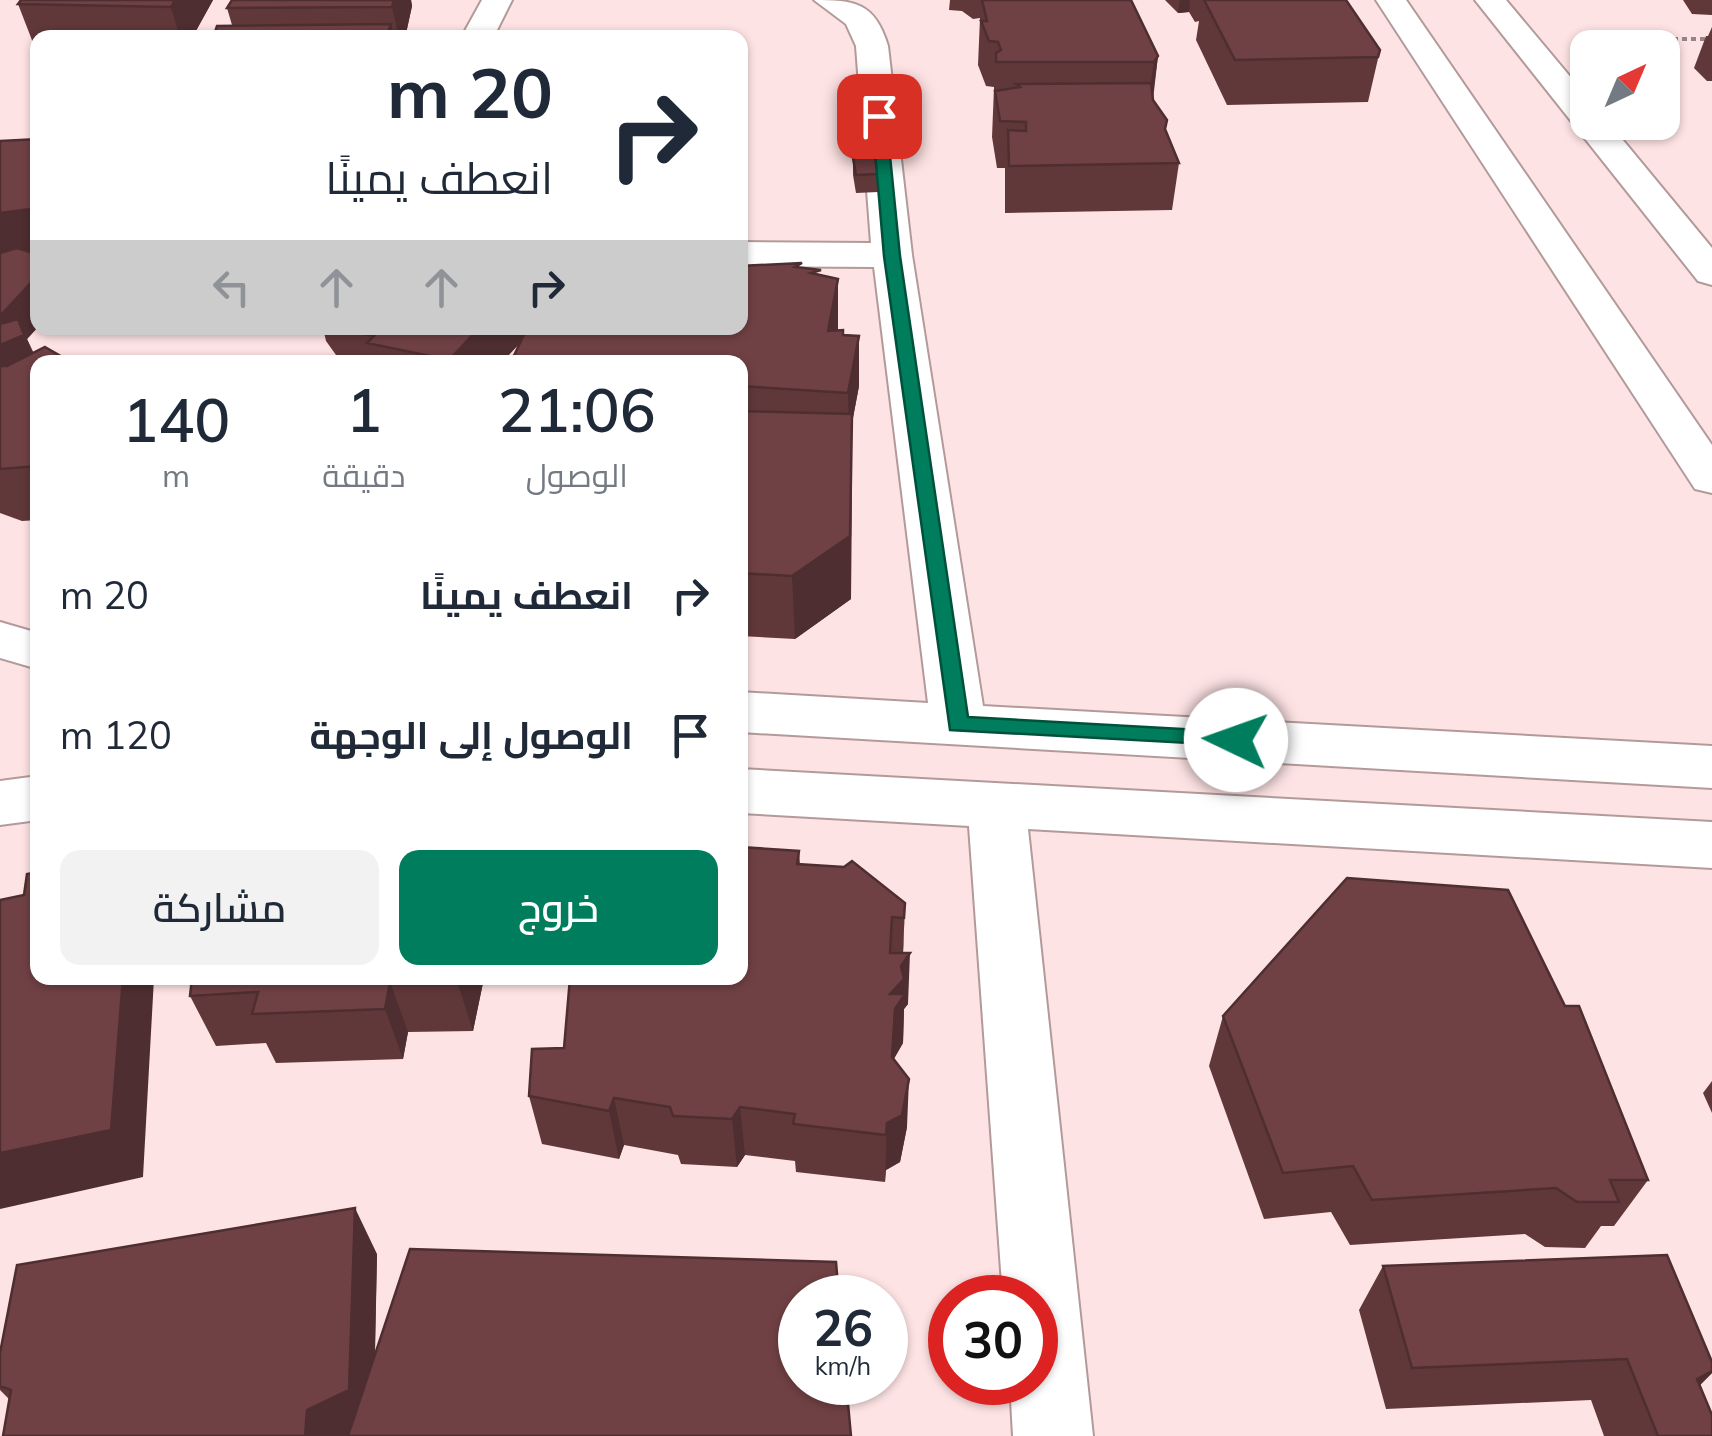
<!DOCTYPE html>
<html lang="ar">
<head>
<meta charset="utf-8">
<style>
	body { margin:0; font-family:Mulish,Cairo,sans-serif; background:#f2f2f3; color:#1f2937; direction:rtl; height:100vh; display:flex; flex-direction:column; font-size:38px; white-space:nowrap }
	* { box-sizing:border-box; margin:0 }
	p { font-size:32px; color:#747a83 }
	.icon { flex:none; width:55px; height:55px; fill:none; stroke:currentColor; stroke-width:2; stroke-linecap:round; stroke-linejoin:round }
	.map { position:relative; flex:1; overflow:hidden; direction:ltr }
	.panel { position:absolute; left:30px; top:355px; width:718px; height:630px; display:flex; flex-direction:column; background:#fff; border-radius:20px; box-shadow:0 2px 8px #0004; direction:rtl }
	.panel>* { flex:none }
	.banner { position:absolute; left:30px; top:30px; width:718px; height:305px; border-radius:20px; box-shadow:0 2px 8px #0004; direction:rtl; background:#fff; color:#1f2937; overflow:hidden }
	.needle { width:65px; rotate:44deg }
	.controls { position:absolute; left:1570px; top:30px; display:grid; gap:20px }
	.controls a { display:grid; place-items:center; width:110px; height:110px; border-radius:20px; background:#fff; box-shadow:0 2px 8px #0004; font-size:50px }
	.speed { position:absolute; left:778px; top:1275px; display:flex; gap:20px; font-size:50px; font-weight:700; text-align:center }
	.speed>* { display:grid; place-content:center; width:130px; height:130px; border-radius:50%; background:#fff; box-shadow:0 2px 8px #0004; line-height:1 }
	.speed small { font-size:25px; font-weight:400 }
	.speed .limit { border:15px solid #d22; background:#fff; color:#111 }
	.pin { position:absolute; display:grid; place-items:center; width:85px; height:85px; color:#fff; margin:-42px; border-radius:20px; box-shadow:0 5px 15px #0006 }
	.me { position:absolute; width:110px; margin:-55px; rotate:273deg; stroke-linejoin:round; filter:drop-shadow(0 0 8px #0008) }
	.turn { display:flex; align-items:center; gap:35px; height:210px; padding:0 30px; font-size:45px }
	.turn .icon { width:130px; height:130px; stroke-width:2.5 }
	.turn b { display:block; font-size:70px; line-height:85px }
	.lanes { display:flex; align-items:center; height:95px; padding:0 30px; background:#0003; justify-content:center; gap:50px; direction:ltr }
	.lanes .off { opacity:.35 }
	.eta { display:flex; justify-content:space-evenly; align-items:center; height:170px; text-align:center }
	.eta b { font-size:60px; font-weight:600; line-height:70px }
	.button { display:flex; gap:20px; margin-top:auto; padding:20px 30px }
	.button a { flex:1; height:115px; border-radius:20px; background:#007d5c; color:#fff; font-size:40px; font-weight:600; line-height:115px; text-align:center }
	.button a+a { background:#f2f2f3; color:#1f2937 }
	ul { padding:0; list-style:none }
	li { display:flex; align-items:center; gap:30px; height:140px; padding:0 30px }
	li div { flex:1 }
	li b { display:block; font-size:38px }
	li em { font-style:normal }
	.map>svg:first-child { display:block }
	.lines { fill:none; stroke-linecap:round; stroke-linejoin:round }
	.street-casing { stroke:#b39a9a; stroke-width:4 }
	.secondary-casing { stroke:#b39a9a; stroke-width:4 }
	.path { stroke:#978586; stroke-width:4; stroke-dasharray:5 4; stroke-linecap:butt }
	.street { fill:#fff; fill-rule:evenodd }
	.secondary { fill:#fff; fill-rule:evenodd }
	.wall { fill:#60383a }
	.shaded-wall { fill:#4e2e30 }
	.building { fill:#704144; stroke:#4e2e30; stroke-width:2.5 }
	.route { fill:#007d5c; stroke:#00513c; stroke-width:2.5 }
</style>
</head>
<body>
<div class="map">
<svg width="1712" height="1436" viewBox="0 0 1712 1436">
	<rect width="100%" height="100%" fill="#fee3e4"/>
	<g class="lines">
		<defs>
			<path id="street" d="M482,0h30l-19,38h-32z
				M814,0c40,0 61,2 74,46l24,209 71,451 729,40v42l-972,-56v-40l188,11 -54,-436 -134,-1v-24l131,1 -15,-197 -10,-22z
				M0,622l38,11v36l-38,-11z
				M740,769l972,53v46l-684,-39 65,607h-80l-3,-54h25v-84h-32l-34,-472 -229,-13z
				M38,776v44l-38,5v-44z"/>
			<path id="secondary" d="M1376,0h30l306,445v48l-17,-4z
				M1475,0h31l82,98v24h20l104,126v37l-14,-4z"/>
		</defs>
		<!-- street casing -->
		<use href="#street" class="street-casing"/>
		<!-- secondary casing -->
		<use href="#secondary" class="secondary-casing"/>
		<!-- path -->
		<path class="path" d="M1592,39h120"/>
		<!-- street -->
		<use href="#street" class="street"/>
		<!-- secondary -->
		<use href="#secondary" class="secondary"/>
	</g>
	<!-- wall -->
	<path class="wall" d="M21,0h192l-21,38h-154v10h-3l-17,-44z
		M232,0h179l1,6 -7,32h-192l19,-13 -5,-17z
		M950,0h181l27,56 -5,44 26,63 -7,47 -167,3v-45h-8l-5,-31 2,-50 -8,-1 -8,-21 2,-47 -7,1 -11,-8 -13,-1z
		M1165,0h181l34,50 -12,52 -141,3 -31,-65 3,-19 -4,1 -6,-10 -11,1z
		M1683,0h29v15l-20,-1z
		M1712,27v54h-5l-13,-13 12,-32h2z
		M38,139v188l-11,12 11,23v158l-16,1 -22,-8v-372z
		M853,158l25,16v18l-22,1 -3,-18z
		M802,268l19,8 17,54 5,5 16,1v50l-7,37 -1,176 -56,40 -55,-3v-274l-220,-19 -18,19h-161l-15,-21 -3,-13h417z
		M799,851l1,13 105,39 -2,50 5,51 -4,5 -1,34 -9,16 13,68 -7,35 -14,8 -1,12 -89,-10 -1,-11 -50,-6 -8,12 -56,-3 -3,-9 -54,-10 -5,14 -77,-15 -13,-48 35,-48z
		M192,978h292l-11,53 -65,1 -5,27 -127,4 -10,-20 -50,3 -26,-50z
		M1223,1016l425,164 -34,46h-13l-16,22 -40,-1 -20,-13 -175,11 -19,-33 -67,7 -55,-153z
		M1712,1081v32l-9,-20z
		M377,1254l-2,102 425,26 -791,17 -9,-9v-37z
		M1383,1266l329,96v11l-13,12 13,51h-108l-13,-36 -205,9 -27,-99z"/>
	<!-- shaded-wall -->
	<path class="shaded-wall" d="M175,0h38l-21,38h-12l-9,-31z
		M394,0h17l1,6 -7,32h-6l-7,-31z
		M1180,0h10l-1,12 -11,1z
		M391,24l3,14h-8z
		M1158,56l-6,45 -5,6 7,-45z
		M38,208v51l-38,5v-51z
		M37,275l1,52 -11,12 11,26 -38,22v-71z
		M838,279v50l-9,52 -1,-50z
		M479,328h55l-32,34h-53v-2z
		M859,336v50l-7,37 -1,176 -56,40 -3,-63 57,-132 -1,-51z
		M905,903l-2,51 7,-1 -2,51 -4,5 -1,34 -9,15 -3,48 -1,-112 12,-29z
		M123,978h31l-11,199 -143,32v-56z
		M458,978h26l-11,53 -16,-50z
		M390,982l18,50 -5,27 -18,-50z
		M909,1079l-2,48 -7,35 -14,8 -1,12 2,-59z
		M614,1098l10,47 -5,14 -10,-48z
		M740,1107l5,48 -8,12 -5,-48z
		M355,1208l22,46 -4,176 -11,6h-57l2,-26z
		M1712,1371v2l-37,38 22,-32z"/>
	<!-- building -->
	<path class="building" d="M21,0h154l-4,7 -153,-3z
		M232,0h162l-2,7 -165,1z
		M982,0h149l27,56 -4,6h-158v-9l5,-3 -3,-8 -9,-1 -8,-20h6z
		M1204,0h142l34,50 -2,7 -143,3z
		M391,24l-5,14h-173l4,-12z
		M1151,83l2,17 14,20 -2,9 14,34 -170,3 -1,-36 18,1v-9l-26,-1 -5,-30 25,-4 -4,-3z
		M38,139v69l-38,5v-72z
		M875,157l3,17 -22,1 -3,-17z
		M17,248l16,5 5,-3v25l-38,41v-63z
		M802,263l-7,4 26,3 -10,3 27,6 -10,52 15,-1v5l16,1 -11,57 -108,-7v-24h-229l16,-34h213v-62z
		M18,319l6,16 -24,10v-21z
		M338,328h141l-30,32 -82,-17 7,-7z
		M45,347l26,15h-33v104l-38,3v-103h7z
		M210,358v4h-78l17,-2z
		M740,411l112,3 -2,122 -58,40 -52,-3z
		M740,847l59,4 -2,13 47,3 8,-6 53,42 -1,15 -12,-1 -2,36h20l-9,13 3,13 -14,15h15l-10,15 -3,48 17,22 -7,36 -15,8 -1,12 -93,-11 2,-10 -55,-7 -8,12 -59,-3 -3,-9 -56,-9 -5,13 -80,-15 3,-47 32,-1 6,-70h170z
		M38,872v106h85l-12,152 -111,23v-253l24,-5 3,-21z
		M1347,878l161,12 57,116h14l69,174h-38l9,22h-42l-21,-14 -184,12 -19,-34 -70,7 -60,-157z
		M192,978h266l-1,3 -67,1 -5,27 -133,5 6,-22 -68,4z
		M355,1208l-6,182 -42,20 -2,26h-302l8,-46 -11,-4v-33l17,-88z
		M410,1249l426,13 3,36h-39v84h46l5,54h-503z
		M1667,1255l45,107v9l-15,8 15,36v21h-54l-31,-77 -215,9 -29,-102z"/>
	<!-- route -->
	<path class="route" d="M879,112l7,4 14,140 68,461 268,15 11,8 -3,6 -294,-16 -66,-474 -12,-140z"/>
</svg>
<div class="controls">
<a><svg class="needle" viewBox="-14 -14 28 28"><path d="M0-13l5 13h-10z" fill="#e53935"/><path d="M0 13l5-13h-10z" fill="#747a83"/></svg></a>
</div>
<div class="speed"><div>26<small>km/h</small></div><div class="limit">30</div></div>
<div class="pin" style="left:879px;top:116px;background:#d93025"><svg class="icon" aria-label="arrive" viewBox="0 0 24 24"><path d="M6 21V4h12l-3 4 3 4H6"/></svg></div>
<svg class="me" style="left:1236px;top:740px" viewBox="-20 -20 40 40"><circle r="19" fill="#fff"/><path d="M0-13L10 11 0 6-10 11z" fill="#007d5c"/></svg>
<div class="banner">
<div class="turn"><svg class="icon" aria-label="right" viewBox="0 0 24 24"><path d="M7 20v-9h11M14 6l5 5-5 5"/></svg><div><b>20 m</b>انعطف يمينًا</div></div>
<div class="lanes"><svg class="icon off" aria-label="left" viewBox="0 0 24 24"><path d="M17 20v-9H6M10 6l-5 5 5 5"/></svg><svg class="icon off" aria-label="ahead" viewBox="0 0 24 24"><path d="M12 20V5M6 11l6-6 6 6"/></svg><svg class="icon off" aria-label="ahead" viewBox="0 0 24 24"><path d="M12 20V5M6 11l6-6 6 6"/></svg><svg class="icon" aria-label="right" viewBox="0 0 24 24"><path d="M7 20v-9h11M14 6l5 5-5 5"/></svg></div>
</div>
<section class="panel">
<div class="eta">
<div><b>21:06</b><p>الوصول</p></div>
<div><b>1</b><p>دقيقة</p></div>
<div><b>140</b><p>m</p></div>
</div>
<ul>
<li><svg class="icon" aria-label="right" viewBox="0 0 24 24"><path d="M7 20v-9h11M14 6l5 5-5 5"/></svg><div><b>انعطف يمينًا</b></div><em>20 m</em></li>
<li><svg class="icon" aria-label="arrive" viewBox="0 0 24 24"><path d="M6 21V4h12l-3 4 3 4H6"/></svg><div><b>الوصول إلى الوجهة</b></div><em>120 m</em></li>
</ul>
<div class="button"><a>خروج</a><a>مشاركة</a></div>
</section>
</div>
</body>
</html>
